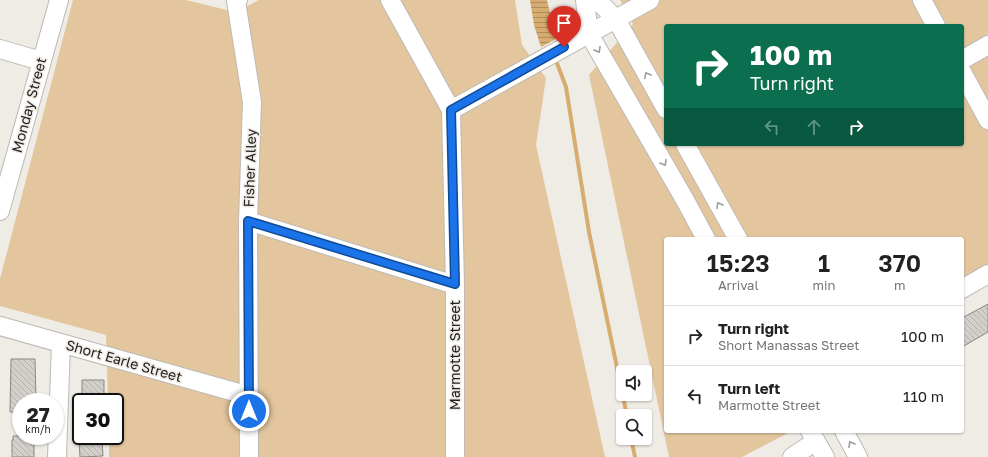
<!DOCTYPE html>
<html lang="en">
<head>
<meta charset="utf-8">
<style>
	body { margin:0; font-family:"Golos Text",sans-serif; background:#f6f6f6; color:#222; height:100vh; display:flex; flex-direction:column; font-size:15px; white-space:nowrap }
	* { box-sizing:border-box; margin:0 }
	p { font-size:13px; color:#767676 }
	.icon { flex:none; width:22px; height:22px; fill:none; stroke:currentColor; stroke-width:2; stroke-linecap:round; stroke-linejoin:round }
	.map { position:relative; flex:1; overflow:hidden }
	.side { position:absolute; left:664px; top:237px; width:300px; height:196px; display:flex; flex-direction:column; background:#fff; border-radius:4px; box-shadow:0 1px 3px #0004 }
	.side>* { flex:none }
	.guide { position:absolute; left:664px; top:24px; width:300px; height:122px; border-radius:4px; box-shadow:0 1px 3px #0004; background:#0b6e4f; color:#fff; overflow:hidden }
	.buttons { position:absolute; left:616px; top:365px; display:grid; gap:8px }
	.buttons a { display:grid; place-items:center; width:36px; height:36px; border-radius:4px; background:#fff; box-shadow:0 1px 3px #0004; font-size:20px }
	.speed { position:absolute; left:12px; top:393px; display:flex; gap:8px; font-size:20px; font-weight:700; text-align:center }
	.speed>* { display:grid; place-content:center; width:52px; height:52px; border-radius:50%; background:#fff; box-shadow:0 1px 3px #0004; line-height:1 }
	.speed small { font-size:10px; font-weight:400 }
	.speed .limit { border:2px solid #111; border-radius:6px; background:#fff; color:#111 }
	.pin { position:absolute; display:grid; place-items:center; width:34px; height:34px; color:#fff; margin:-41px -17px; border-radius:50% 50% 50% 0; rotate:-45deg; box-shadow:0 0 4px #0007 }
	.pin .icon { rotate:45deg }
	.me { position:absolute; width:44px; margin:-22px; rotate:0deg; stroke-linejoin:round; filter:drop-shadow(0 0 3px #0008) }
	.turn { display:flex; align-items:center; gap:14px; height:84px; padding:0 20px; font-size:18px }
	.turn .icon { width:52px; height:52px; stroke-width:2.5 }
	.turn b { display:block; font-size:28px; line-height:34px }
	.lanes { display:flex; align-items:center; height:38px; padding:0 20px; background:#0003; justify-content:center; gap:20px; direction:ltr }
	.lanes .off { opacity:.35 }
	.eta { display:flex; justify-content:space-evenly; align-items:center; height:68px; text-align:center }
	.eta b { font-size:24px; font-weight:600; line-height:28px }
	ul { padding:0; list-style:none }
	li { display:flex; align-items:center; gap:12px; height:60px; padding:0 20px; border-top:1px solid #e0e0e0 }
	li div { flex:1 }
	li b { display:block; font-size:15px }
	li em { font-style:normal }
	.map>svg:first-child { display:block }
	.grass { fill:#e3c69e; fill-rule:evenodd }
	.water { fill:url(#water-rules) }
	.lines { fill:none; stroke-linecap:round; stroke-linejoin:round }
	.stream { stroke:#d7ac70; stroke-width:4 }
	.building { fill:url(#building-back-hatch); stroke:#8b8783 }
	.minor-casing { stroke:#bdb9b4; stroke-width:20 }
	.minor { stroke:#fff; stroke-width:18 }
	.oneway { stroke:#9c9c9b }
	.route-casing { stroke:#114b97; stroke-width:10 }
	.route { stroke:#1a73e8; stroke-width:7 }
	.labels { text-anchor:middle; stroke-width:3; stroke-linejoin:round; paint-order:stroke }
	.street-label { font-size:14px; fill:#232220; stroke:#efebe5 }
</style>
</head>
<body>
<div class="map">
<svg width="988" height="457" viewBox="0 0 988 457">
	<defs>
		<pattern id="water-rules" width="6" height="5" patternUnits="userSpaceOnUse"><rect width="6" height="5" fill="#d7ac70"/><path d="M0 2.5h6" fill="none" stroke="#ae8c5c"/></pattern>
		<pattern id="building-back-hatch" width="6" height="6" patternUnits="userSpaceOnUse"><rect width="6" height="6" fill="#d3cfca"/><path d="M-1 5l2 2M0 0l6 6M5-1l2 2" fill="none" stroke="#b5b1ad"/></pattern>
	</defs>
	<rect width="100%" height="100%" fill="#efebe5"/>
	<!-- grass -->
	<path class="grass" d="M73,0h113l45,11 15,-4 13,-7h256l7,45 24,33 -10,67 69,312h-496v-21h6v-34h-7l-2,-67 -106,-29v-27z
		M620,0h368v265l-26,15v-41h-296v192h126l-50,26h-73l-80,-382 44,-51zM666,26h296v118h-296z"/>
	<!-- water -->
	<path class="water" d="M530,0h17l9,39 -15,8 -7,-22z"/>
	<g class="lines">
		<!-- stream -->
		<path class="stream" d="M555,58l11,29 23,145 38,184
			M631,438l4,19"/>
	</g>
	<!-- building -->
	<path class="building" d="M988,304v28l-26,15v-29z
		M11,359h24l1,43h-15v10h-11z
		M82,380h22v22h-22z
		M13,436h21v21h-22v-17h1z
		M102,440l1,16 -23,1 -1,-16z"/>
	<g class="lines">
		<defs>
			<path id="minor" d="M238,0l-2,1 16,101 -4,119 1,236
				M390,0l61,110 4,175v172
				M585,0l4,34 96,166 21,39
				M597,0l19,19 50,90
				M922,0l14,26
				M0,49l41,12
				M962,60l26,-15
				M962,72l26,48
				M451,110l199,-110
				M685,144l53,95
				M0,211l59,-211
				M248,221l207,64
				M962,289l26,-15
				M0,326l249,70
				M810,431l15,26
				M844,431l14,26
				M57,457l4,-114
				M792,457l24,-16"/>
		</defs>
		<!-- minor casing -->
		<use href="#minor" class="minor-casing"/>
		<!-- minor -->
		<use href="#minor" class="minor"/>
	</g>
	<!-- one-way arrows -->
	<defs><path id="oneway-chevron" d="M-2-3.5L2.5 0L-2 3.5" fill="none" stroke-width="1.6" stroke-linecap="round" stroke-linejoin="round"/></defs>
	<g class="oneway">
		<use href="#oneway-chevron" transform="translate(598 50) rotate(60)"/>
		<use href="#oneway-chevron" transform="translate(647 75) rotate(-119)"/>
		<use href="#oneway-chevron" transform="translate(664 163) rotate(60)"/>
		<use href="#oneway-chevron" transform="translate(719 205) rotate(-119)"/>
		<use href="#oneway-chevron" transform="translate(851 444) rotate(-120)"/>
	</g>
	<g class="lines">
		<defs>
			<path id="route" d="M249,411l-1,-190 207,63 -4,-174 113,-63"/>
		</defs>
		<!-- route casing -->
		<use href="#route" class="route-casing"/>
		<!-- route -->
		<use href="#route" class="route"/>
	</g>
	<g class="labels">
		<!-- street labels -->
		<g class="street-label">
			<text transform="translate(29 105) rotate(-75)" y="5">Monday Street</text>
			<text transform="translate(250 168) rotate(-88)" y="5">Fisher Alley</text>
			<text transform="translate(455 355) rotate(-90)" y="5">Marmotte Street</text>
			<text transform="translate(124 361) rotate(16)" y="5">Short Earle Street</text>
		</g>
	</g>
</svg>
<div class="buttons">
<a><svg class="icon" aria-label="sound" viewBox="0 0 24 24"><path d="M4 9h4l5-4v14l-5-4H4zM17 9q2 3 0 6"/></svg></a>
<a><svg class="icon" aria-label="search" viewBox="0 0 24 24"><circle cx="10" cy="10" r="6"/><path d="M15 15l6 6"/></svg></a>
</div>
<div class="speed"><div>27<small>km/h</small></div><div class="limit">30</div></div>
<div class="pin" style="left:564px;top:47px;background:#d93025"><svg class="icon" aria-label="arrive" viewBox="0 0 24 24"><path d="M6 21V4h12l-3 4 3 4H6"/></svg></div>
<svg class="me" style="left:249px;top:411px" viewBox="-20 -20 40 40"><circle r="17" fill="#1a73e8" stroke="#fff" stroke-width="3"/><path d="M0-11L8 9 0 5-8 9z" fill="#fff"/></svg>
<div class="guide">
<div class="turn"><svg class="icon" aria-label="right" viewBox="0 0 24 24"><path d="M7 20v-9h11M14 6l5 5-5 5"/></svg><div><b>100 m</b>Turn right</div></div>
<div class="lanes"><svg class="icon off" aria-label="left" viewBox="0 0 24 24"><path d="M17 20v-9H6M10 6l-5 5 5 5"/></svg><svg class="icon off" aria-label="ahead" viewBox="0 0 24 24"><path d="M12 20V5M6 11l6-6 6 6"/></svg><svg class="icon" aria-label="right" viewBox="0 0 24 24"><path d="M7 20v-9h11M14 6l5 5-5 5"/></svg></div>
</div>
<section class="side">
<div class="eta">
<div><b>15:23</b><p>Arrival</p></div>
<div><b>1</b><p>min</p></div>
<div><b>370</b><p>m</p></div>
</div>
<ul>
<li><svg class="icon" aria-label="right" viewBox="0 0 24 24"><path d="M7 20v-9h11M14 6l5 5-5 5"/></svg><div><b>Turn right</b><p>Short Manassas Street</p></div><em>100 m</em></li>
<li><svg class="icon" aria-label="left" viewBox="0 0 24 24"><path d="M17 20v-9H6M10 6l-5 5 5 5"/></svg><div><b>Turn left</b><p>Marmotte Street</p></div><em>110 m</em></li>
</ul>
</section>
</div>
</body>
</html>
